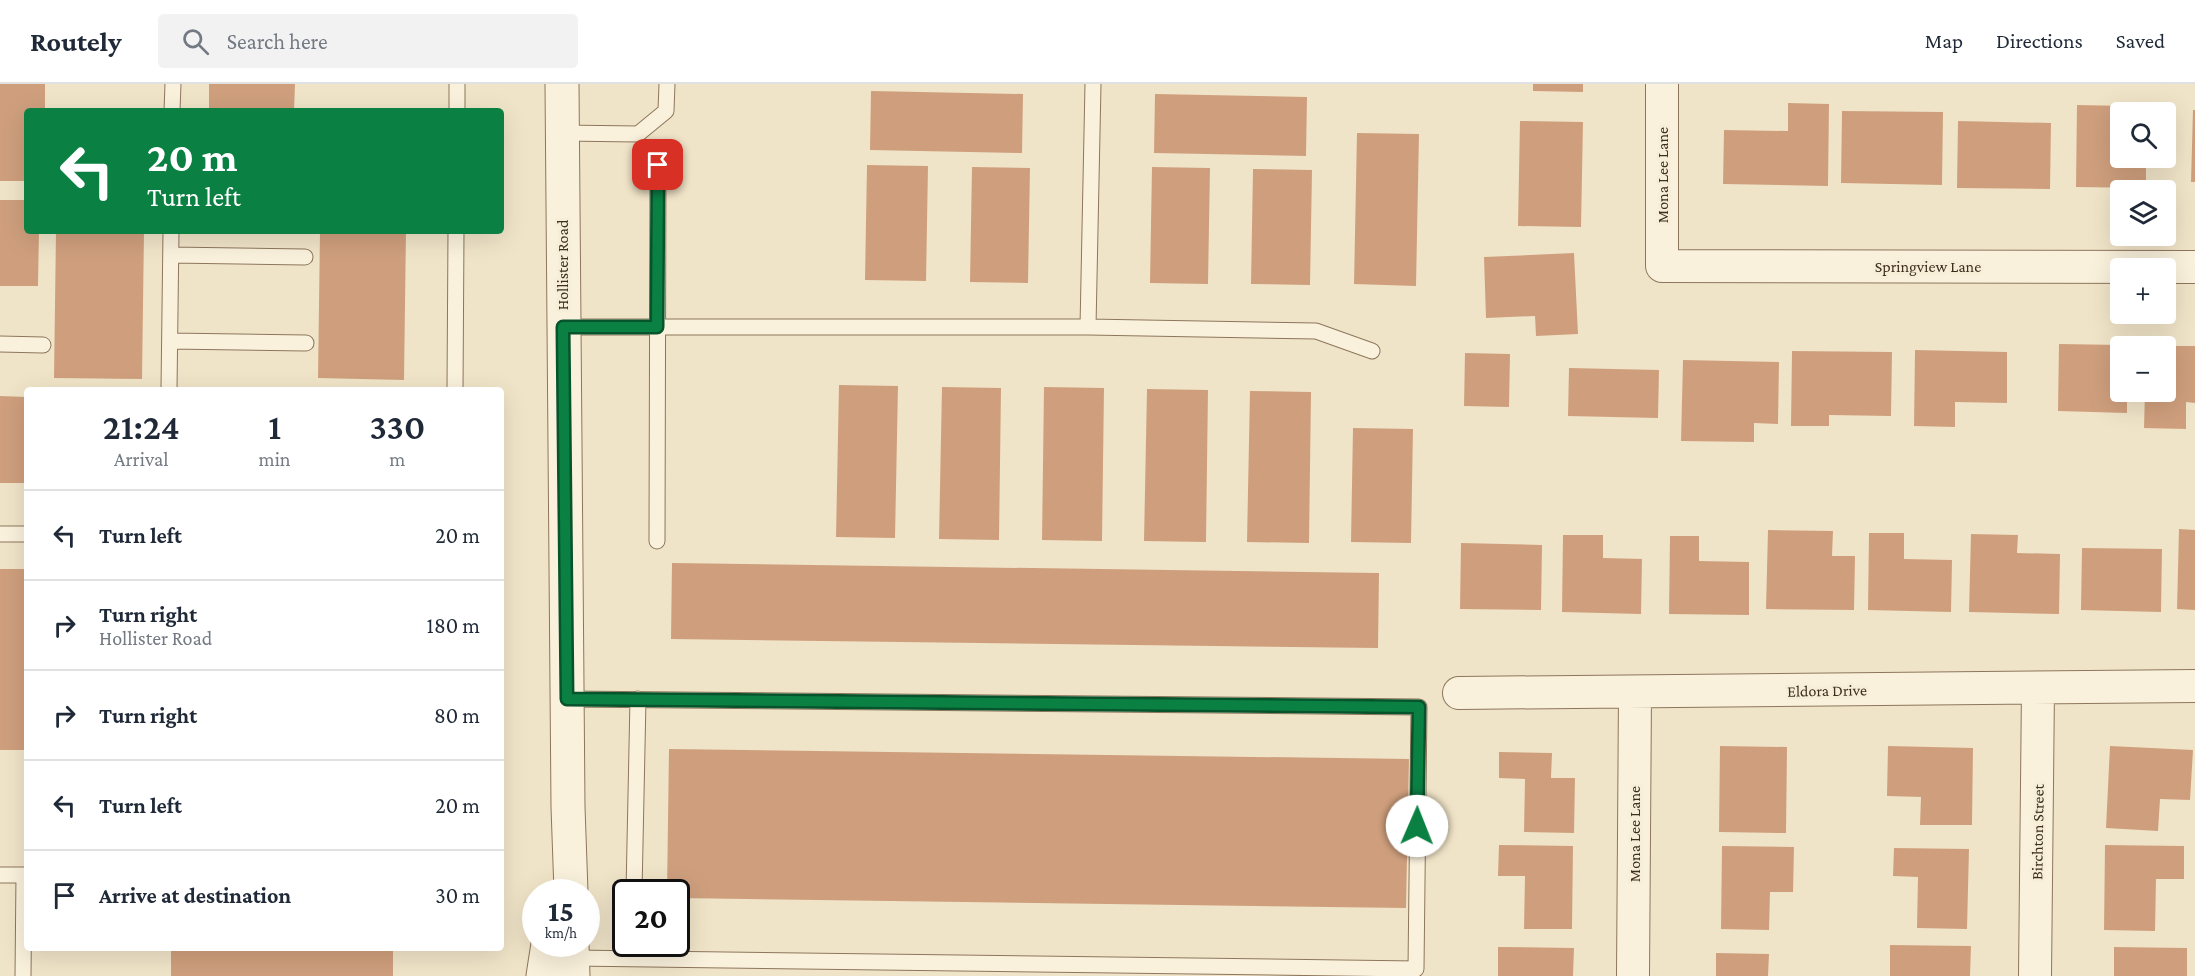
<!DOCTYPE html>
<html lang="en">
<head>
<meta charset="utf-8">
<style>
	body { margin:0; font-family:"Crimson Pro",serif; background:#f2f2f3; color:#1f2937; height:100vh; display:flex; flex-direction:column; font-size:22px; white-space:nowrap }
	* { box-sizing:border-box; margin:0 }
	p { font-size:20px; color:#747a83 }
	.icon { flex:none; width:33px; height:33px; fill:none; stroke:currentColor; stroke-width:2; stroke-linecap:round; stroke-linejoin:round }
	.map { position:relative; flex:1; overflow:hidden }
	.sheet { position:absolute; left:24px; top:303px; width:480px; height:564px; display:flex; flex-direction:column; background:#fff; border-radius:6px; box-shadow:0 6px 24px #0002 }
	.sheet>* { flex:none }
	.hud { position:absolute; left:24px; top:24px; width:480px; height:126px; border-radius:6px; box-shadow:0 6px 24px #0002; background:#0b8043; color:#fff; overflow:hidden }
	.controls { position:absolute; left:2110px; top:18px; display:grid; gap:12px }
	.controls a { display:grid; place-items:center; width:66px; height:66px; border-radius:6px; background:#fff; box-shadow:0 6px 24px #0002; font-size:30px }
	.speed { position:absolute; left:522px; top:795px; display:flex; gap:12px; font-size:30px; font-weight:700; text-align:center }
	.speed>* { display:grid; place-content:center; width:78px; height:78px; border-radius:50%; background:#fff; box-shadow:0 6px 24px #0002; line-height:1 }
	.speed small { font-size:15px; font-weight:400 }
	.speed .limit { border:3px solid #111; border-radius:9px; background:#fff; color:#111 }
	.pin { position:absolute; display:grid; place-items:center; width:51px; height:51px; color:#fff; margin:-26px; border-radius:12px; box-shadow:0 3px 9px #0006 }
	.me { position:absolute; width:66px; margin:-33px; rotate:1deg; stroke-linejoin:round; filter:drop-shadow(0 0 4px #0008) }
	.turn { display:flex; align-items:center; gap:21px; height:126px; padding:0 24px; font-size:27px }
	.turn .icon { width:78px; height:78px; stroke-width:2.5 }
	.turn b { display:block; font-size:42px; line-height:51px }
	.eta { display:flex; justify-content:space-evenly; align-items:center; height:102px; text-align:center }
	.eta b { font-size:36px; font-weight:600; line-height:42px }
	ul { padding:0; list-style:none }
	li { display:flex; align-items:center; gap:18px; height:90px; padding:0 24px; border-top:2px solid #e0e1e3 }
	li div { flex:1 }
	li b { display:block; font-size:22px }
	li em { font-style:normal }
	header { display:flex; align-items:center; gap:36px; box-sizing:border-box; height:84px; padding:0 30px; background:#fff; border-bottom:2px solid #e0e1e3 }
	header strong { font-size:28px }
	nav { display:flex; gap:33px; margin-inline-start:auto; font-size:21px }
	.search { width:420px; height:54px; background:#f2f2f3; display:flex; align-items:center; gap:15px; box-sizing:border-box; padding:0 21px; border-radius:6px; color:#747a83; font-size:22px }
	.map>svg:first-child { display:block }
	.building { fill:#cf9f7d }
	.lines { fill:none; stroke-linecap:round; stroke-linejoin:round }
	.service-casing { stroke:#8d765c; stroke-width:17 }
	.minor-casing { stroke:#8d765c; stroke-width:34 }
	.tertiary-casing { stroke:#8d765c; stroke-width:35 }
	.service { stroke:#faf1dc; stroke-width:15 }
	.minor { stroke:#faf1dc; stroke-width:32 }
	.tertiary { stroke:#faf1dc; stroke-width:33 }
	.route-casing { stroke:#07532c; stroke-width:15 }
	.route { stroke:#0b8043; stroke-width:10 }
	.labels { text-anchor:middle; stroke-width:6; stroke-linejoin:round; paint-order:stroke }
	.street-label { font-size:16px; fill:#3d2e20; stroke:#f7eed8 }
</style>
</head>
<body>
<header>
<strong>Routely</strong>
<div class="search"><svg class="icon" aria-label="search" viewBox="0 0 24 24"><circle cx="10" cy="10" r="6"/><path d="M15 15l6 6"/></svg>Search here</div>
<nav><a>Map</a><a>Directions</a><a>Saved</a></nav>
</header>
<div class="map">
<svg width="2195" height="892" viewBox="0 0 2195 892">
	<rect width="100%" height="100%" fill="#f0e4c8"/>
	<!-- building -->
	<path class="building" d="M0,0h45v27h-18v70h-27z
		M209,0h86l-1,27h-85z
		M1533,0h50v8l-50,-1z
		M871,7l152,3 -1,59 -152,-3z
		M1155,10l152,3 -1,59 -152,-3z
		M1788,19l41,1 -1,82 -105,-2 1,-54 64,1z
		M2077,21l49,1v6h-5v46h25v30l-70,-1z
		M2193,26h2v72h-4z
		M1842,27l101,1 -1,73 -101,-2z
		M1520,37l63,1 -2,105 -63,-1z
		M1958,37l93,2 -1,66 -93,-1z
		M1357,49l62,1 -3,152 -62,-2z
		M867,81l61,1 -2,115 -61,-1z
		M972,83l58,1 -2,115 -58,-1z
		M1152,83l58,1 -2,116 -58,-1z
		M1253,85l59,1 -2,115 -59,-1z
		M0,116h27v31h12l-1,55h-38z
		M56,147h88l-2,148 -88,-1z
		M320,147h86l-2,149 -86,-2z
		M1574,169l4,81 -42,2 -1,-20 -49,2 -2,-61z
		M2059,260l62,1v47h6v21l-69,-2z
		M2166,262h29v57l-9,-1v27l-42,-1 1,-36h21z
		M1915,266l92,2v51l-52,-1v25l-41,-1z
		M1792,267l100,1 -1,64 -62,-1v11h-38z
		M1465,269l45,1 -1,53 -45,-1z
		M1683,276l96,2 -1,62 -24,-1v19l-73,-1z
		M1569,284l90,2 -1,48 -90,-2z
		M839,301l59,1 -3,152 -59,-1z
		M942,303l59,1 -2,152 -60,-1z
		M1044,303l60,1 -2,153 -60,-1z
		M1147,305l61,1 -2,152 -62,-1z
		M1250,307l61,1 -2,151 -62,-1z
		M0,312l27,1v86h-27z
		M1353,344l60,1 -2,114 -60,-1z
		M2179,445l16,1v80l-18,-1z
		M1768,446l65,1 -1,25h23l-1,54 -88,-1z
		M1869,449h35v26l48,1 -1,52 -83,-2z
		M1971,450l47,1 -1,18 43,1 -1,60 -90,-2z
		M1563,451h40v23l39,1 -1,55 -79,-2z
		M1670,452h29v25l50,1v53l-80,-1z
		M1461,459l81,2 -1,65 -81,-1z
		M2082,464l80,1 -1,63 -80,-2z
		M672,479l707,10 -1,75 -707,-9z
		M0,485h27v181h-27z
		M1720,662l67,1 -1,86 -67,-1z
		M1888,662l85,2 -1,77h-52l1,-28 -34,-1z
		M2110,662l83,4 -3,50 -30,-1 -2,32 -52,-3z
		M669,665l740,10 -3,149 -730,-10v-6h-9z
		M1499,668l53,1 -1,25h24l-1,55 -50,-1 1,-53 -26,-1z
		M1499,761l74,1 -1,83h-48l1,-53h-27z
		M2105,761l79,1v33h-28l-1,52 -51,-1z
		M1722,762l72,1 -1,45h-23l-1,38 -48,-1z
		M1894,764l75,1 -2,80 -50,-1 1,-51 -25,-1z
		M1890,861l81,1 -1,30h-80z
		M1498,863l76,1 -1,28h-75z
		M2114,863l73,1v28h-73z
		M171,864h222v28h-222z
		M1716,869l53,1 -1,22h-52z"/>
	<g class="lines">
		<defs>
			<path id="service" d="M172,27l1,-27
				M457,27v-27
				M562,49l76,1 28,-23 1,-27
				M171,171l134,2
				M563,243h525l228,4 56,20
				M1088,243l5,-243
				M170,257l136,2
				M0,260l43,1
				M169,306l2,-159
				M455,306l1,-159
				M0,450h27
				M657,457l1,-376
				M567,615l852,8 -3,262 -843,-11
				M0,791h27
				M634,808l4,-193
				M23,892l1,-101"/>
			<path id="minor" d="M1662,0v182l533,1
				M1459,609l736,-7
				M1633,892l2,-283
				M2035,892l3,-288"/>
			<path id="tertiary" d="M562,0l6,723 3,85
				M572,860l1,32
				M543,892l5,-32"/>
		</defs>
		<!-- service casing -->
		<use href="#service" class="service-casing"/>
		<!-- minor casing -->
		<use href="#minor" class="minor-casing"/>
		<!-- tertiary casing -->
		<use href="#tertiary" class="tertiary-casing"/>
		<!-- service -->
		<use href="#service" class="service"/>
		<!-- minor -->
		<use href="#minor" class="minor"/>
		<!-- tertiary -->
		<use href="#tertiary" class="tertiary"/>
	</g>
	<g class="lines">
		<defs>
			<path id="route" d="M658,81l-1,162h-94l4,372 852,8 -2,119"/>
		</defs>
		<!-- route casing -->
		<use href="#route" class="route-casing"/>
		<!-- route -->
		<use href="#route" class="route"/>
	</g>
	<g class="labels">
		<!-- street labels -->
		<g class="street-label">
			<text transform="translate(1662 91) rotate(-90)" y="6">Mona Lee Lane</text>
			<text transform="translate(562 181) rotate(-90)" y="6">Hollister Road</text>
			<text x="1928" y="188">Springview Lane</text>
			<text transform="translate(1827 606) rotate(-1)" y="6">Eldora Drive</text>
			<text transform="translate(2037 748) rotate(-89)" y="6">Birchton Street</text>
			<text transform="translate(1634 750) rotate(-90)" y="6">Mona Lee Lane</text>
		</g>
	</g>
</svg>
<div class="controls">
<a><svg class="icon" aria-label="search" viewBox="0 0 24 24"><circle cx="10" cy="10" r="6"/><path d="M15 15l6 6"/></svg></a>
<a><svg class="icon" aria-label="layers" viewBox="0 0 24 24"><path d="M12 4l9 5-9 5-9-5zM3 14l9 5 9-5"/></svg></a>
<a>+</a>
<a>−</a>
</div>
<div class="speed"><div>15<small>km/h</small></div><div class="limit">20</div></div>
<div class="pin" style="left:658px;top:81px;background:#d93025"><svg class="icon" aria-label="arrive" viewBox="0 0 24 24"><path d="M6 21V4h12l-3 4 3 4H6"/></svg></div>
<svg class="me" style="left:1417px;top:742px" viewBox="-20 -20 40 40"><circle r="19" fill="#fff"/><path d="M0-13L10 11 0 6-10 11z" fill="#0b8043"/></svg>
<div class="hud">
<div class="turn"><svg class="icon" aria-label="left" viewBox="0 0 24 24"><path d="M17 20v-9H6M10 6l-5 5 5 5"/></svg><div><b>20 m</b>Turn left</div></div>
</div>
<section class="sheet">
<div class="eta">
<div><b>21:24</b><p>Arrival</p></div>
<div><b>1</b><p>min</p></div>
<div><b>330</b><p>m</p></div>
</div>
<ul>
<li><svg class="icon" aria-label="left" viewBox="0 0 24 24"><path d="M17 20v-9H6M10 6l-5 5 5 5"/></svg><div><b>Turn left</b></div><em>20 m</em></li>
<li><svg class="icon" aria-label="right" viewBox="0 0 24 24"><path d="M7 20v-9h11M14 6l5 5-5 5"/></svg><div><b>Turn right</b><p>Hollister Road</p></div><em>180 m</em></li>
<li><svg class="icon" aria-label="right" viewBox="0 0 24 24"><path d="M7 20v-9h11M14 6l5 5-5 5"/></svg><div><b>Turn right</b></div><em>80 m</em></li>
<li><svg class="icon" aria-label="left" viewBox="0 0 24 24"><path d="M17 20v-9H6M10 6l-5 5 5 5"/></svg><div><b>Turn left</b></div><em>20 m</em></li>
<li><svg class="icon" aria-label="arrive" viewBox="0 0 24 24"><path d="M6 21V4h12l-3 4 3 4H6"/></svg><div><b>Arrive at destination</b></div><em>30 m</em></li>
</ul>
</section>
</div>
</body>
</html>
